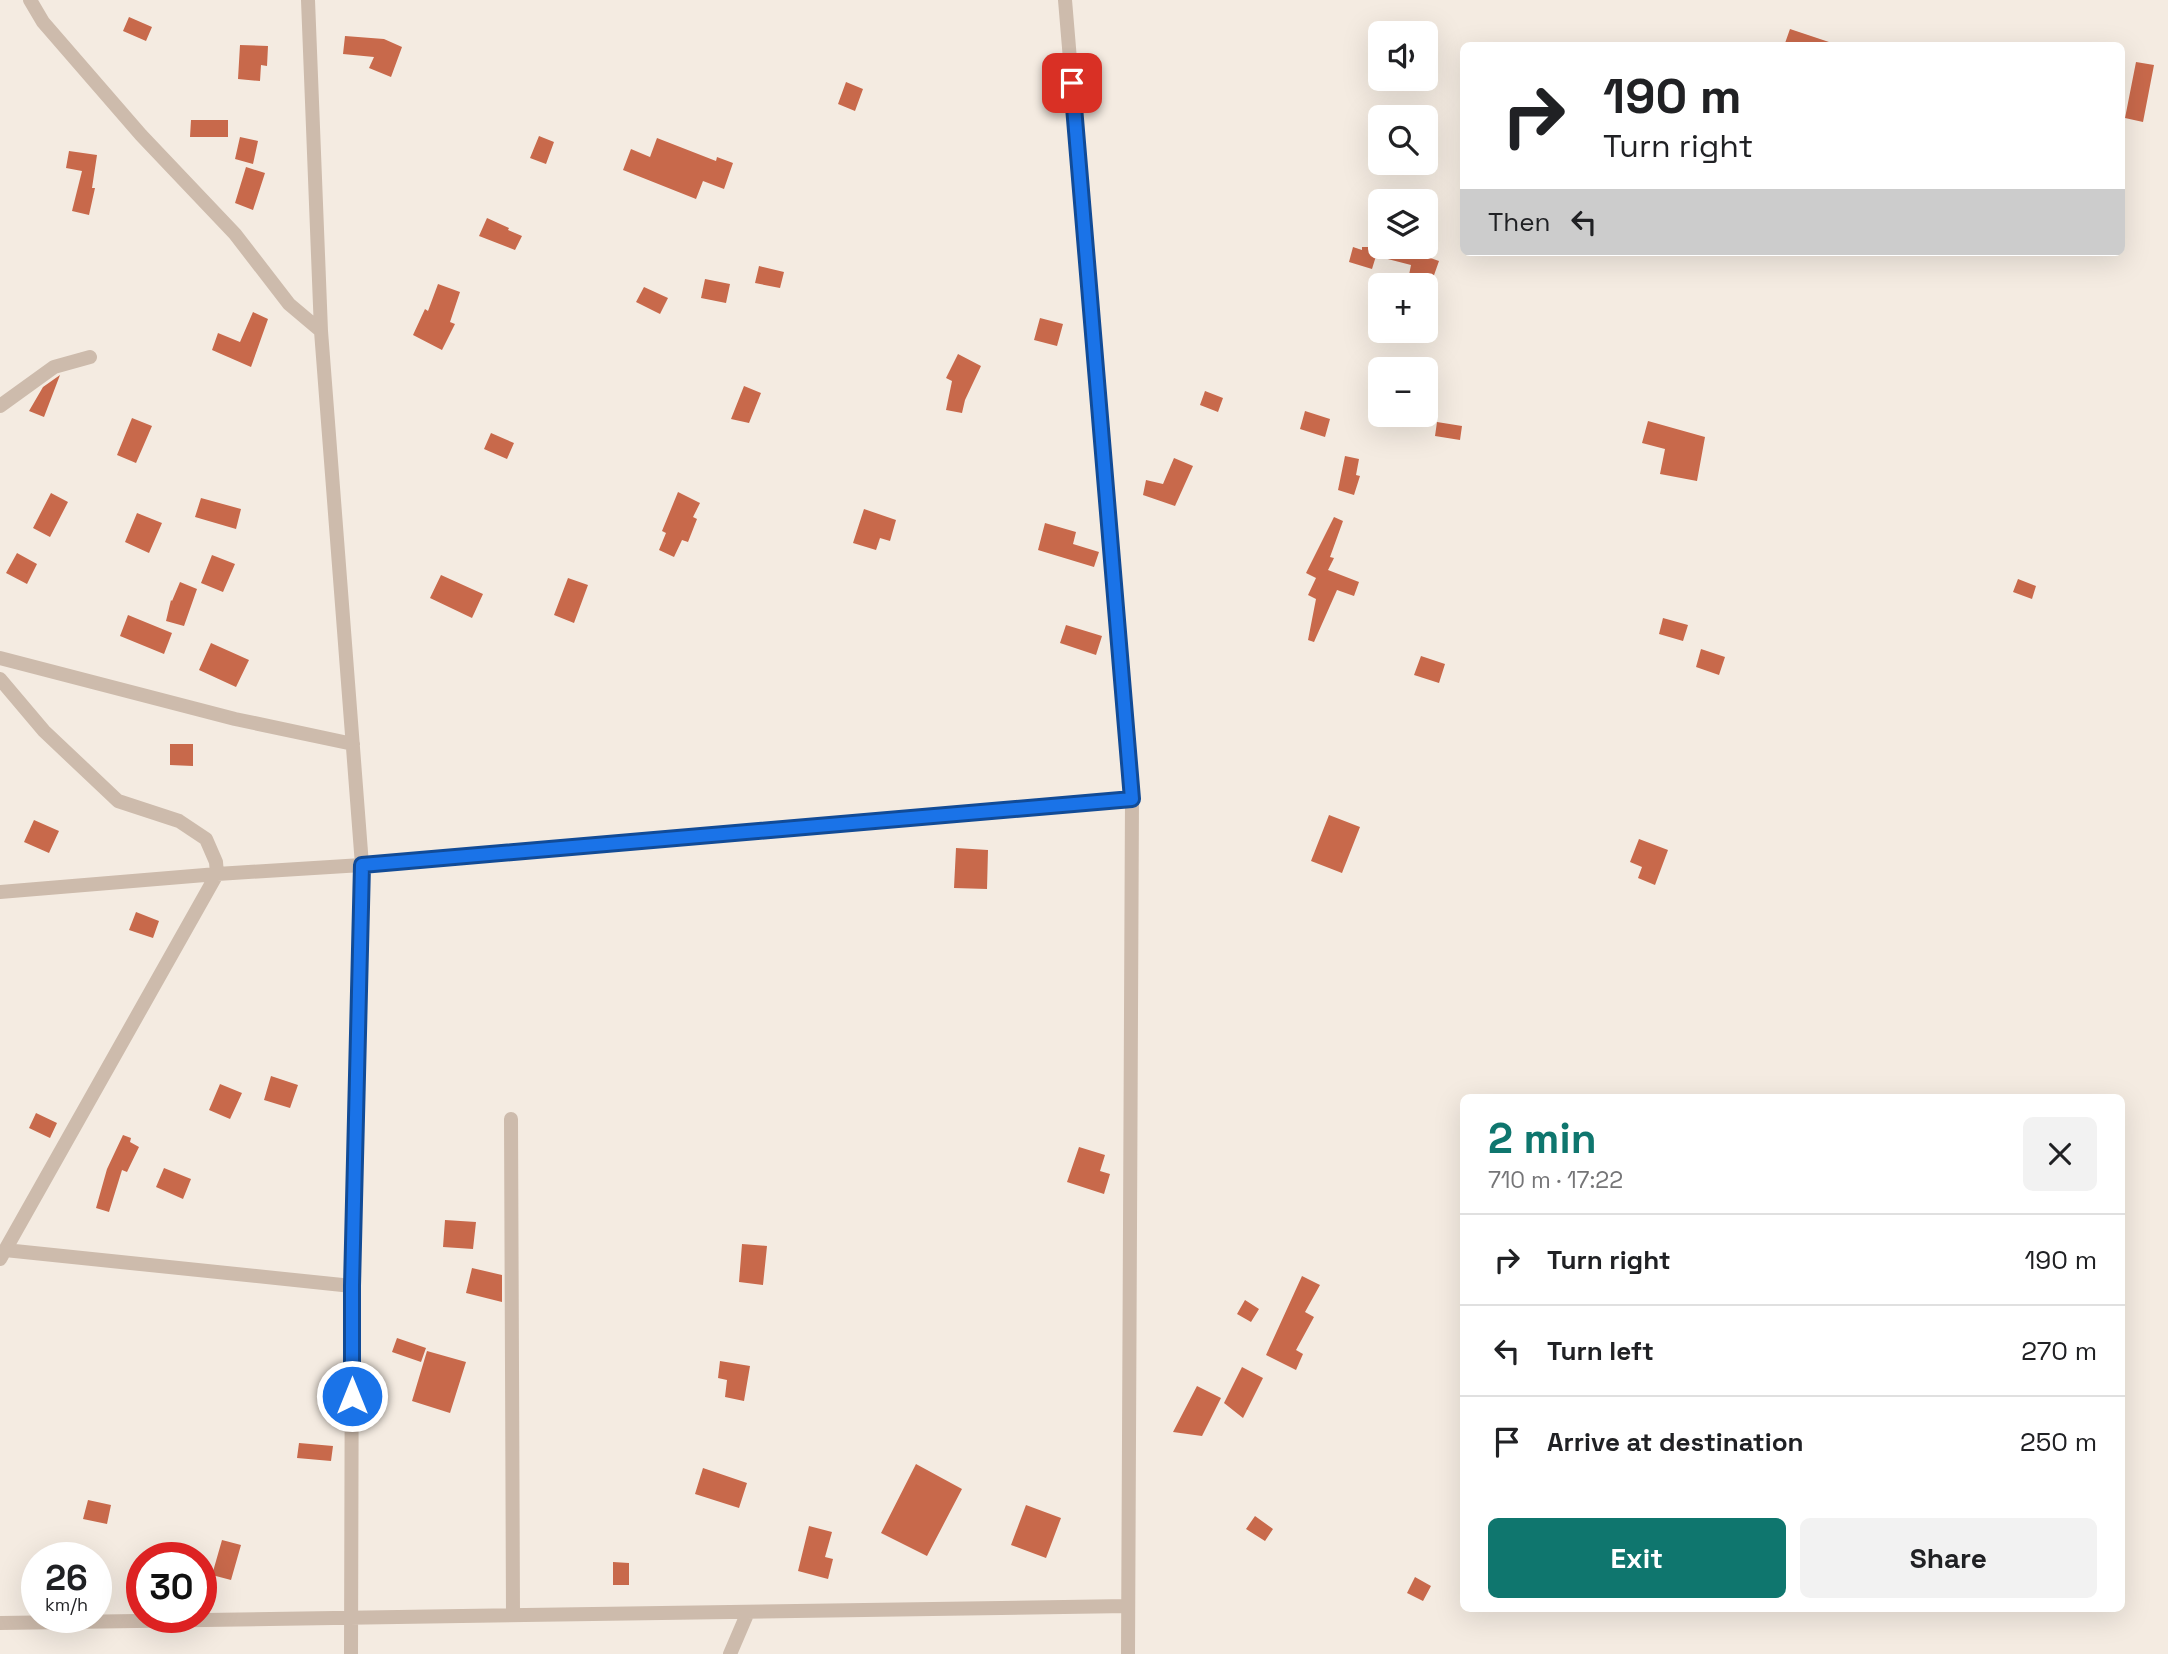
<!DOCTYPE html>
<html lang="en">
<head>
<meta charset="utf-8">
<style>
	body { margin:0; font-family:"Space Grotesk",sans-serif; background:#f2f2f2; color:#202124; height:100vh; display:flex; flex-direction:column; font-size:26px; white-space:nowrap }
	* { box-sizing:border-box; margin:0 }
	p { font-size:23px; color:#757577 }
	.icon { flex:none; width:38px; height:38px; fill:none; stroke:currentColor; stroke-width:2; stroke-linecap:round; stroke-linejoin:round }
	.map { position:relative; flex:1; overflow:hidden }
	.drawer { position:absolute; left:1460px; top:1094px; width:665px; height:518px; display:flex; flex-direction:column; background:#fff; border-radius:10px; box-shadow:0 7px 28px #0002 }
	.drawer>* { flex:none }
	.top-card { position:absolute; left:1460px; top:42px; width:665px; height:214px; border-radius:10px; box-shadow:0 7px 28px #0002; background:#fff; color:#202124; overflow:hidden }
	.tools { position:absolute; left:1368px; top:21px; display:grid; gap:14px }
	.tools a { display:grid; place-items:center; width:70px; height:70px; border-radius:10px; background:#fff; box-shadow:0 7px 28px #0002; font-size:35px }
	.speed { position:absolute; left:21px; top:1542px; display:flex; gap:14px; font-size:35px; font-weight:700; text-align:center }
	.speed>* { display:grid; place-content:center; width:91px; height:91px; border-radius:50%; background:#fff; box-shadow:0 7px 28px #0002; line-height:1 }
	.speed small { font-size:18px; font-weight:400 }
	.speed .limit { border:10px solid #d22; background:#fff; color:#111 }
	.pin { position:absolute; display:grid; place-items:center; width:60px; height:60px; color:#fff; margin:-30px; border-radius:14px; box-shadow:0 4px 10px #0006 }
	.me { position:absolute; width:77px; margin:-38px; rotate:0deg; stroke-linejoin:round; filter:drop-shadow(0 0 5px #0008) }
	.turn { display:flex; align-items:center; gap:24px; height:147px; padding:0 28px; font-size:32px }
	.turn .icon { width:91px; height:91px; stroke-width:2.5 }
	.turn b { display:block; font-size:49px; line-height:60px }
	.then { display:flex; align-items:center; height:66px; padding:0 28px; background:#0003; gap:14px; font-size:26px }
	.round { display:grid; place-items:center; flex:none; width:74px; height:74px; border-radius:10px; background:#f2f2f2 }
	.overview { display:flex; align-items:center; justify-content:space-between; height:119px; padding:0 28px }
	h1 { font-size:42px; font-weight:600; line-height:52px; color:#0f766e }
	.button { display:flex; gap:14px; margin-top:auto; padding:14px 28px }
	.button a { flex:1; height:80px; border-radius:10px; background:#0f766e; color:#fff; font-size:28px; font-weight:600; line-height:80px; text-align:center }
	.button a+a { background:#f2f2f2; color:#202124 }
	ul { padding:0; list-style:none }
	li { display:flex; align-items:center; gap:21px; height:91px; padding:0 28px; border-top:2px solid #e0e0e0 }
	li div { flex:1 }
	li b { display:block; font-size:26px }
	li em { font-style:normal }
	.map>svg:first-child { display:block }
	.building { fill:#c8694b }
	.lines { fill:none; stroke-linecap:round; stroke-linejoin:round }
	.street { stroke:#cdbbac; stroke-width:14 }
	.route-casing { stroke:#114b97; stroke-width:18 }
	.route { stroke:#1a73e8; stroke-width:12 }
</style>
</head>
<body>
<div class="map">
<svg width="2168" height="1654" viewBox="0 0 2168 1654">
	<rect width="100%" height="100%" fill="#f4ebe1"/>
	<!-- building -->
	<path class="building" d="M129,17l23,10 -6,14 -23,-10z
		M1790,29l42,14 -1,3h-47z
		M345,36l39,3 18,8 -11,30 -22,-9 5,-11 -31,-3z
		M240,45l28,1 -1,20 -6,-1 -1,16 -22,-2z
		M2136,62l18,3 -11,57 -18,-4z
		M846,82l17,7 -8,22 -17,-7z
		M191,120h37v17h-38z
		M539,136l15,6 -8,22 -16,-6z
		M240,137l18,4 -5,23 -18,-5z
		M657,138l59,23 1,-4 16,6 -9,26 -21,-8 -7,18 -73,-29 8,-21 19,8z
		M69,151l28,4 -5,33h3l-6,27 -17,-4 10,-40 -16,-3z
		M246,167l19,6 -12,37 -18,-7z
		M487,218l22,10 -1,2 14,6 -7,14 -36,-14z
		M1353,247l9,3v-3h37l40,14 -6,17 -8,-2 -2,9h-16l4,-20 -35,-9 -4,13 -23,-7z
		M759,266l25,6 -4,16 -25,-5z
		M705,279l25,5 -4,19 -25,-5z
		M438,284l22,8 -10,30 5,2 -13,26 -29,-15 12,-26 3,2z
		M644,287l24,11 -8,16 -24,-12z
		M253,312l15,7 -17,48 -39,-17 6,-17 22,9z
		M1040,318l23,6 -6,22 -23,-6z
		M958,354l23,12 -16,34 -3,13 -16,-3 6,-29 -6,-3z
		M60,375l-16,42 -15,-6 14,-24z
		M744,386l17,7 -12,30 -18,-4z
		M1205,391l18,7 -5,14 -18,-7z
		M1305,411l25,8 -5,18 -25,-8z
		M132,418l20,8 -16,37 -19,-8z
		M1648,421l57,16 -8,44 -37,-7 5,-25 -23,-6z
		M1437,422l25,4 -2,14 -25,-4z
		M491,433l23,10 -7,16 -23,-10z
		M1345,456l14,3 -3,16 4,1 -6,19 -16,-5z
		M1174,458l19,8 -18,40 -32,-11 3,-15 17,4z
		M678,492l22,11 -7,14 4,2 -9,23 -6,-2 -8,17 -15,-7 7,-17 -4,-2z
		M51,493l17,9 -18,35 -17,-9z
		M201,498l40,11 -5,20 -41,-12z
		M864,509l32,11 -6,21 -10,-3 -4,12 -23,-7z
		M137,513l25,10 -13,30 -24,-11z
		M1334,517l9,4 -13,36 4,1 -6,12 31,12 -5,14 -17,-6 -23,52 -6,-2 8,-41 -8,-4 8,-17 -10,-5z
		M1045,523l31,9 -3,12 26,8 -5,15 -56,-17z
		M17,553l20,11 -10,20 -21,-11z
		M212,555l23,9 -12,28 -22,-9z
		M441,575l42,19 -11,24 -42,-20z
		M568,578l20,7 -14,38 -20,-8z
		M2018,579l18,7 -4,13 -19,-7z
		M180,582l17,7 -13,37 -18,-5 5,-21 1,1z
		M128,615l44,18 -8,21 -44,-18z
		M1663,618l25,7 -5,16 -24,-7z
		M1066,625l36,11 -6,19 -36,-12z
		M211,643l38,17 -13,27 -37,-17z
		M1701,649l24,8 -6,18 -23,-8z
		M1421,656l24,8 -6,19 -25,-8z
		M170,744h23v22l-23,-1z
		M1329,815l31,12 -18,46 -31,-12z
		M34,820l25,11 -10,22 -25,-11z
		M1639,839l29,11 -13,35 -17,-7 4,-11 -12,-5z
		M956,848l32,2 -1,39 -33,-1z
		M136,912l23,9 -6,17 -24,-8z
		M271,1076l27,9 -8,23 -26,-8z
		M220,1084l22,9 -12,26 -21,-9z
		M36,1113l21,10 -7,15 -21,-10z
		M123,1135l8,3 -1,4 9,5 -12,25 -5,-2 -13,42 -13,-4 11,-39z
		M1079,1147l26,8 -5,16 10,3 -6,20 -37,-12z
		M164,1168l27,11 -8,20 -27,-12z
		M445,1220l31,2 -3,27 -30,-2z
		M742,1244l25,2 -4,39 -24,-3z
		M472,1268l30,7v27l-36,-9z
		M1302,1276l18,9 -15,27 9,5 -18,33 7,4 -7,16 -30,-15z
		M1245,1300l14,9 -8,13 -14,-8z
		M397,1338l29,10 -5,14 -29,-10z
		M427,1351l39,11 -16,51 -38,-12z
		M720,1361l30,5 -6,35 -19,-4 2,-17 -9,-2z
		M1242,1367l21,11 -20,40 -19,-15z
		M1197,1386l24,12 -19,38 -29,-4z
		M299,1443l34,3 -2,15 -34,-3z
		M916,1464l46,25 -35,67 -46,-23z
		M703,1468l44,15 -8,25 -44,-14z
		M88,1500l23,5 -4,19 -24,-5z
		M1026,1505l35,13 -15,40 -35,-13z
		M1255,1516l18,13 -8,12 -19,-12z
		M809,1526l23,6 -7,25 8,2 -5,20 -30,-8z
		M222,1540l19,5 -10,35 -19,-5z
		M613,1562l16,1v22h-16z
		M1415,1577l16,9 -8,15 -16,-8z"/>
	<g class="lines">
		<!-- street -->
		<path class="street" d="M30,0l13,22 98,113 94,99 54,70 32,27
			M308,0l13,331 41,534 -10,421 -1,368
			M1065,0l67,799 -4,855
			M0,406l54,-39 36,-10
			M0,658l235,61 118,25
			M0,679l44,52 74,70 61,20 27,18 10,23 1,12 -217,385
			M0,892l217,-18 145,-9 770,-66
			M511,1119l2,496
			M5,1250l347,36
			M0,1623l1128,-17
			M730,1654l18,-42"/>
	</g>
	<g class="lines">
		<defs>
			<path id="route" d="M352,1396v-110l10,-421 770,-66 -60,-716"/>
		</defs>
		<!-- route casing -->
		<use href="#route" class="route-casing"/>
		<!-- route -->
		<use href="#route" class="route"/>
	</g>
</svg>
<div class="tools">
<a><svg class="icon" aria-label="sound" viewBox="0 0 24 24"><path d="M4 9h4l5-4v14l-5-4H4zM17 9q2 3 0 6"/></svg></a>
<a><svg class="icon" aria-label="search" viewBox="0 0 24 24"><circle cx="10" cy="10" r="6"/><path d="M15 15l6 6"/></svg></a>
<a><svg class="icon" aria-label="layers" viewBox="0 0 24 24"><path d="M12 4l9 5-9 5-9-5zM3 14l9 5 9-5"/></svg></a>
<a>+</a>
<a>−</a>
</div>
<div class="speed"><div>26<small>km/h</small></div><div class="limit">30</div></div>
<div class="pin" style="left:1072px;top:83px;background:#d93025"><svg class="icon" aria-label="arrive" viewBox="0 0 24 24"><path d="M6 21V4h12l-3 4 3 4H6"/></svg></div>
<svg class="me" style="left:352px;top:1396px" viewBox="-20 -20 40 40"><circle r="17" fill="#1a73e8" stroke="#fff" stroke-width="3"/><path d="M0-11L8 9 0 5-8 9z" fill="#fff"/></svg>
<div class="top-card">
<div class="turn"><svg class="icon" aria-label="right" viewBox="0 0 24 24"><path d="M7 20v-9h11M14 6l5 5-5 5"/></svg><div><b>190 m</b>Turn right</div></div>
<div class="then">Then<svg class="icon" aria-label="left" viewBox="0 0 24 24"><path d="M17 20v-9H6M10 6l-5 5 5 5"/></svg></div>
</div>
<section class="drawer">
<div class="overview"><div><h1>2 min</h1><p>710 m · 17:22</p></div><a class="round"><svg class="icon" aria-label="close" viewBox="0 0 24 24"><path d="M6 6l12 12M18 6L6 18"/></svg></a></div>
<ul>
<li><svg class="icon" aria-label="right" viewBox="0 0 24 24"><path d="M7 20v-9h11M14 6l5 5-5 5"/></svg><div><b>Turn right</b></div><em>190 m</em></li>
<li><svg class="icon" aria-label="left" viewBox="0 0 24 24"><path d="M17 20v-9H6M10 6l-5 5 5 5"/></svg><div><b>Turn left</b></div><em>270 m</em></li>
<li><svg class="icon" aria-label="arrive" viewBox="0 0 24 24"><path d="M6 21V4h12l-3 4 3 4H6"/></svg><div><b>Arrive at destination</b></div><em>250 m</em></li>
</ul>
<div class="button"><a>Exit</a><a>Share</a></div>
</section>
</div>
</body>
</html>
